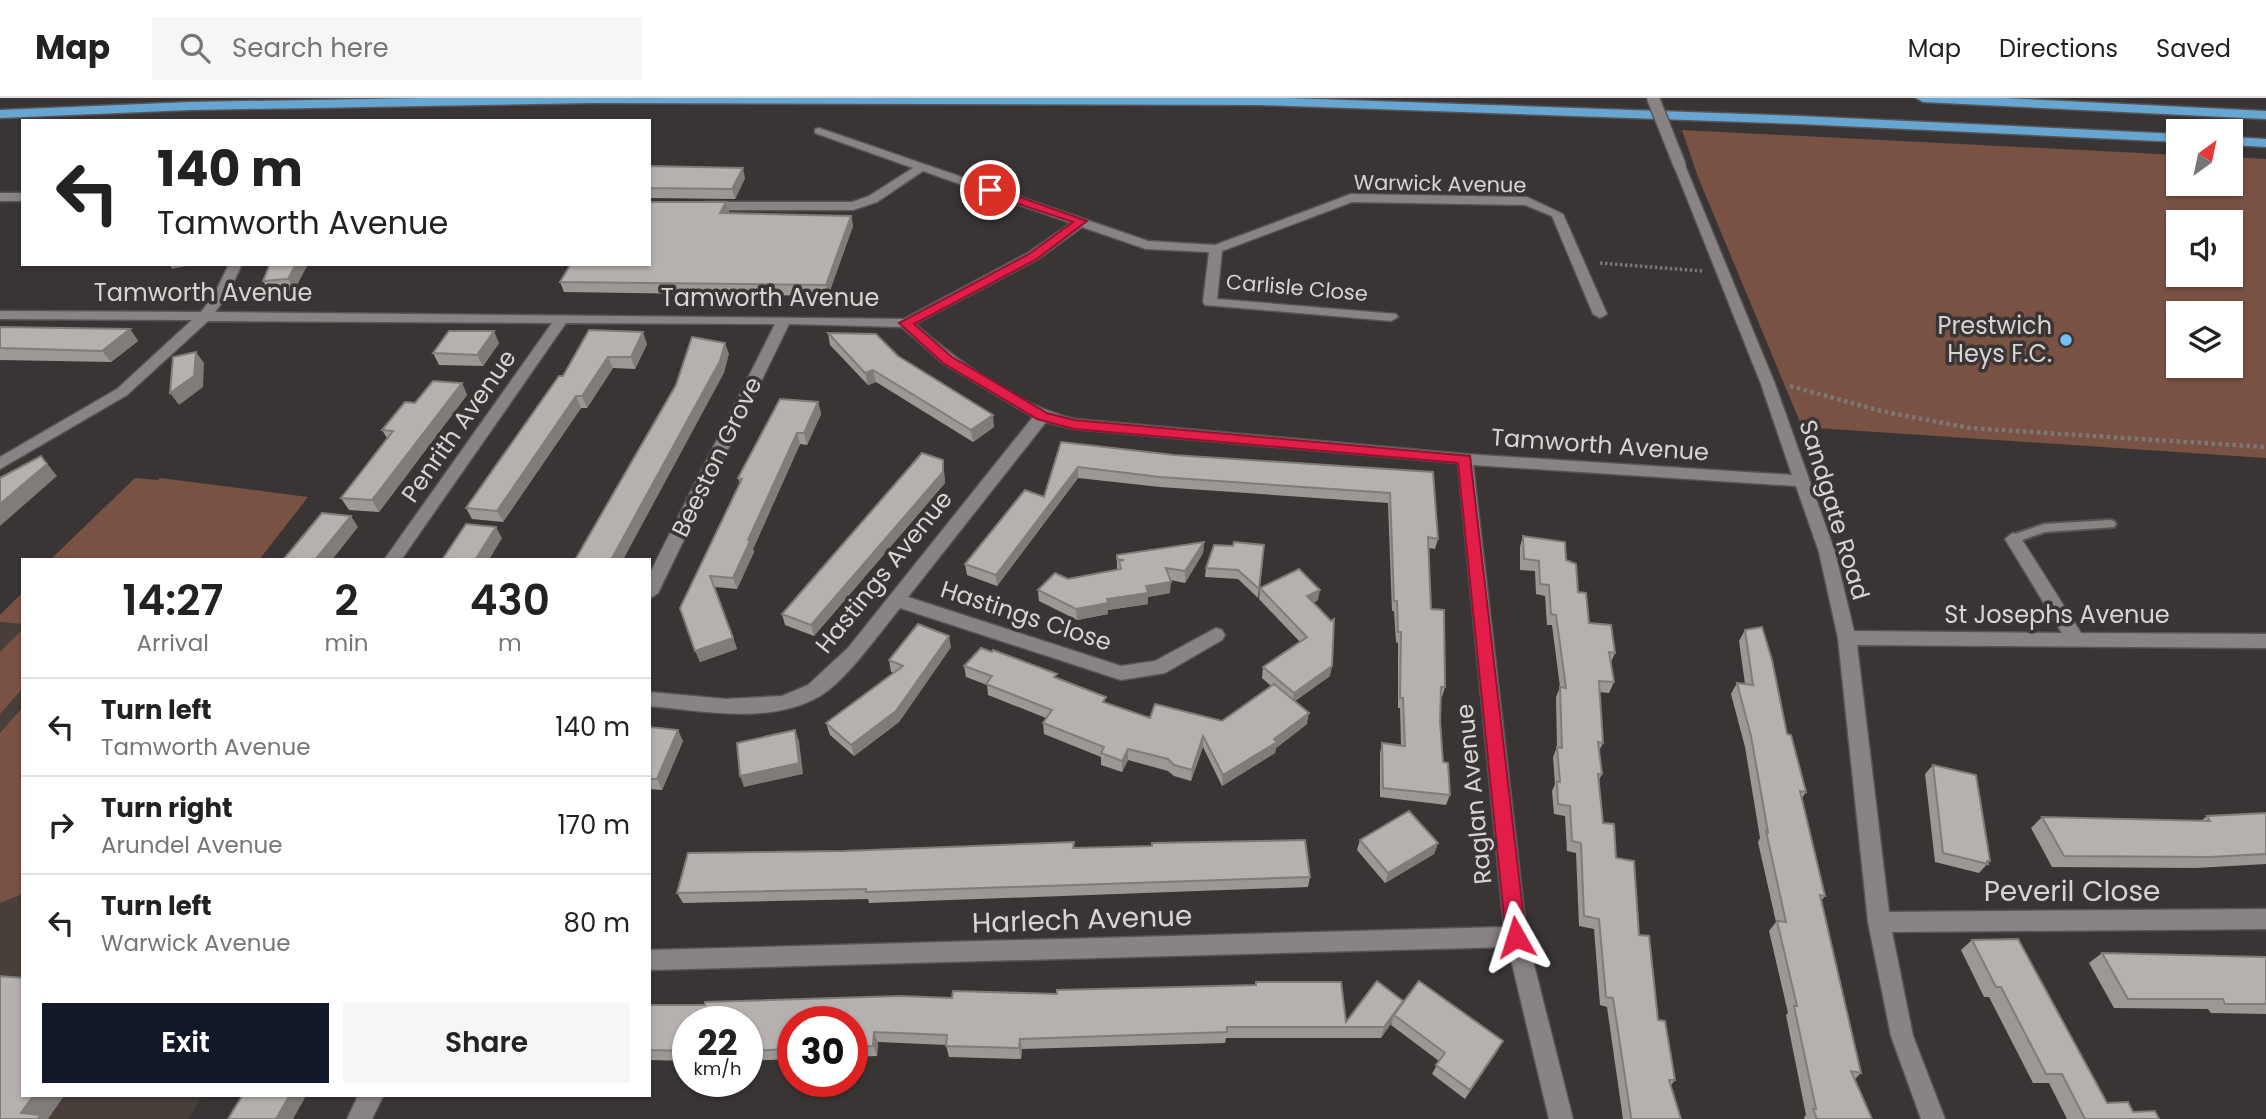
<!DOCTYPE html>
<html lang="en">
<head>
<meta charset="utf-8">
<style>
	body { margin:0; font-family:Poppins,sans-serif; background:#f6f6f6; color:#222; height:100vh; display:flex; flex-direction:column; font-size:26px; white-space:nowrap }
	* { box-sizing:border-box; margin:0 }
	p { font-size:23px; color:#767676 }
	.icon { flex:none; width:38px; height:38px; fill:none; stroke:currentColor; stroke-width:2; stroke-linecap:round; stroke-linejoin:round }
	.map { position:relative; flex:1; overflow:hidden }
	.side { position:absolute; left:21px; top:460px; width:630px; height:539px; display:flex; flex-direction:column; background:#fff; border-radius:0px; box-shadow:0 2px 5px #0004 }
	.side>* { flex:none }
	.banner { position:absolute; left:21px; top:21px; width:630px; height:147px; border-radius:0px; box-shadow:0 2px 5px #0004; background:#fff; color:#222; overflow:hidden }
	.needle { width:46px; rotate:33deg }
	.tools { position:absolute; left:2166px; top:21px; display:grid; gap:14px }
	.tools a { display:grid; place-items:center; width:77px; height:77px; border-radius:0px; background:#fff; box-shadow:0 2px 5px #0004; font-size:35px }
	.speed { position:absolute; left:672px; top:908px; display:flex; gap:14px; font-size:35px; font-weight:700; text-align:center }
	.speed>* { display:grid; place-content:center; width:91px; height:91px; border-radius:50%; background:#fff; box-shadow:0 2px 5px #0004; line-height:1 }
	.speed small { font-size:18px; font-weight:400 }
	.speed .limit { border:10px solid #d22; background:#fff; color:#111 }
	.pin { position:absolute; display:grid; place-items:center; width:60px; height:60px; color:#fff; margin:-30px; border:4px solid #fff; border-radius:50%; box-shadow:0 2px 7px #0007 }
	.me { position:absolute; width:77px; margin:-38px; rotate:354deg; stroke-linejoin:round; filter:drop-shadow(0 0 5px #0008) }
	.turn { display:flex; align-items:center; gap:24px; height:147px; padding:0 21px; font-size:32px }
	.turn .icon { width:91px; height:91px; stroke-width:2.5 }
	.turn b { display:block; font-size:49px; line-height:60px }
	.eta { display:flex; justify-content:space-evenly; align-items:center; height:119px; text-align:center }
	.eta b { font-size:42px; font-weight:600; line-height:49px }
	.action { display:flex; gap:14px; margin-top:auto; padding:14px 21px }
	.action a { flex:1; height:80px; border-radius:0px; background:#111827; color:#fff; font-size:28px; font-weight:600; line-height:80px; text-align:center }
	.action a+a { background:#f6f6f6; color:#222 }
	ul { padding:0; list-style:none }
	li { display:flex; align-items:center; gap:21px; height:98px; padding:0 21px; border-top:2px solid #e0e0e0 }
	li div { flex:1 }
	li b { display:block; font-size:26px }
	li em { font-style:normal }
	header { display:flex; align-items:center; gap:42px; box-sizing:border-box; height:98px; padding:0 35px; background:#fff; border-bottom:2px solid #e0e0e0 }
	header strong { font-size:33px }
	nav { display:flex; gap:38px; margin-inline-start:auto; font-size:24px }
	.search { width:490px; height:63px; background:#f6f6f6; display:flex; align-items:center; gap:18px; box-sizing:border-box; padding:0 24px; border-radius:0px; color:#767676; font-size:26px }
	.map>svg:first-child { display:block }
	.built { fill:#483e3a }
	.green { fill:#7a5243; fill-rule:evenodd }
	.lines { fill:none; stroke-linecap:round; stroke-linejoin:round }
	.lane-casing { stroke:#575453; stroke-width:4 }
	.street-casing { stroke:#575453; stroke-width:3 }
	.highway-casing { stroke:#575453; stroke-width:3 }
	.path-far1 { stroke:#7b7877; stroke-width:3.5; stroke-dasharray:2.5 2.5; stroke-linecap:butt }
	.path { stroke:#7b7877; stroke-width:4.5; stroke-dasharray:3.5 3.5; stroke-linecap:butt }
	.lane { fill:#898483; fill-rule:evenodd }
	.street { fill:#898483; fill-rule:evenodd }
	.highway { fill:#67a5d2; fill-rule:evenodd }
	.street-bridge-casing { stroke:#575453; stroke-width:15; stroke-linecap:butt }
	.street-bridge { stroke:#898483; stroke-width:12 }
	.wall { fill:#9d9896 }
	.shaded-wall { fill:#7f7c7a }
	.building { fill:#b6b1af; stroke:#7f7c7a; stroke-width:2 }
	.route { fill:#e11d48; stroke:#92132f; stroke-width:2 }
	.poi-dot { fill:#75c0f6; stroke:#393534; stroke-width:2.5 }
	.labels { text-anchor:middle; stroke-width:7; stroke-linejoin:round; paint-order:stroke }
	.far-street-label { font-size:21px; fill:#d7d4d3; stroke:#393534 }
	.street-label { font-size:24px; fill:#d7d4d3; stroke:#393534 }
	.poi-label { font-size:24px; fill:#d7d4d3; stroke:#393534; text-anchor:end }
	.near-street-label { font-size:28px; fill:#d7d4d3; stroke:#393534 }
</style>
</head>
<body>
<header>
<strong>Map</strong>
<div class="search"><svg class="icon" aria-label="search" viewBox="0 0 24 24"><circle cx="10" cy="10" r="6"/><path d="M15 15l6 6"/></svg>Search here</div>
<nav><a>Map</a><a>Directions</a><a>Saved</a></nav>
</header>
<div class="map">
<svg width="2266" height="1021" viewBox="0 0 2266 1021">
	<rect width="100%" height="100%" fill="#393534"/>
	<!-- built -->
	<path class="built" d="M23,494v504h180l-15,23h-188v-504z"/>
	<!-- green -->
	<path class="green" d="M1682,32l497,25v29h52v-27l35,2v299l-464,-31 -104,-250zM2179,124h52v53h-52zM2231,215v53h-52v-53z
		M135,380l23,2 2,-2 148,19 -49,63h-209z
		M23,494v32l-23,-2v-7z
		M23,531v59l-23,26v-62z
		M23,609v187l-23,9v-170z"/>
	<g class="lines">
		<defs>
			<path id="lane" d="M2110,422l4,1 2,3 -2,3 -69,5 -32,11 -6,-4 2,-3 35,-12z"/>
			<path id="street" d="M819,30l329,113 67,4 136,-51 176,3 36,17 44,100 -7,4 -7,-4 -41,-98 -27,-11 -173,-3 -130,49 -5,48 179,15 2,3 -7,4 -186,-16 -2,-3 6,-50 -63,-3 -64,-22 -44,32 -123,65c44,38 102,81 159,95l391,35 327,21 -31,-91 -87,-218 10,-3 91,221 60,168 19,79 208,2 -57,-94 8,-6 6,2 62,98 185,1v14l-409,-3 32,267 377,-3v20l-374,3 21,104 32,83h-24l-30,-83 -23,-114 -30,-284 -19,-86 -23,-66 -323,-21 54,472 46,182h-24l-41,-172 -859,23v-20l855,-23 -46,-464 -384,-34 -28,-7 -138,175 213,69 34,-5 61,-33 6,2 3,5 -3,5 -57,33 -44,7 -221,-72c-20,24 -53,72 -80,88 -50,29 -116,15 -171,10v-14l77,7 56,-3 26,-11 40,-37 185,-231 -90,-54 -41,-36 -113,-3 -131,269 -9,6v-24l126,-251 -209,-1 -165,237h-17l168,-237 -344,-2 -81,74 -127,74v-12l117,-68 75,-69 -192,-1v-8l201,1 13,-17 15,-31h13l-15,32 -12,16 689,7 124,-66 43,-30 -148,-52 -46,31 -24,8h-148l-6,-4 6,-4h147l17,-6 44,-28 -98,-35v-4z
				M0,95h23v8h-23z
				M358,998h25l-11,23h-25z"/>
			<path id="highway" d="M422,0h866l512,18 379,18v8l-379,-18 -540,-19 -667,-2 -403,7 -190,8v-8l190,-8z
				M1916,0h87l263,13v8l-343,-17z
				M2231,39l35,2v8l-35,-2z"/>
		</defs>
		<!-- lane casing -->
		<use href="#lane" class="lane-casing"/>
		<!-- street casing -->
		<use href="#street" class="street-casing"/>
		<!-- highway casing -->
		<use href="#highway" class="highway-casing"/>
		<!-- path-far1 -->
		<path class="path-far1" d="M1600,165l102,8"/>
		<!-- path -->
		<path class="path" d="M1790,288l91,25 88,17 297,19"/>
		<!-- lane -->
		<use href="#lane" class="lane"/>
		<!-- street -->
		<use href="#street" class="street"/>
		<!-- highway -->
		<use href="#highway" class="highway"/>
		<defs>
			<path id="street-bridge" d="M1653,0l27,68"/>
		</defs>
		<!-- street-bridge casing -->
		<use href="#street-bridge" class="street-bridge-casing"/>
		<!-- street-bridge -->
		<use href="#street-bridge" class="street-bridge"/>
	</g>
	<!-- wall -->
	<path class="wall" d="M649,68l96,12 -10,21 -86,-1z
		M726,104l3,10 -1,2 123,2 2,10 -25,70 -264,-4 -4,-10z
		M308,166l-14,26 -24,2 -7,-11z
		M0,229l130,2 8,12 -27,21 -111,-2z
		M589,232l58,14 -12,25 -22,-1 -26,40h-6l-78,114 -31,-3 -6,-11 97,-132z
		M828,235l166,94 -21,15 -97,-60 -8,3 -38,-40z
		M499,245l-16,23 -44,-1 -6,-12z
		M462,285l5,12 -88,117 -30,-2 -8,-12 46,-60 -5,-8 33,-27z
		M818,304l3,12 -14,31 -7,-1 -47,105 1,3 -17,37 -22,-2 22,62 -37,13 -20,-54 60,-125 -2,-5z
		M1061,344l113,13 259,17 5,67 -3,10 -6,-1 2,61 14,78 -3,10h-1l-1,24 3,41 7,33 -4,10 -66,-8v-44l2,-10 19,2 -1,-37h-2v-65l-2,-1 -2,-31h-2l-4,-108 -228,-16 -82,-9 -81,108 -30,-11 -2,-11 79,-67z
		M943,362l2,23 -131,153 -29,-11 -3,-11z
		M1523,438l43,24 23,63 26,30 -4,9 3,20 -5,11 -10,-1 4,51 -4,8 3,23 -3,6 4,43 13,35 23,77 19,85 17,60 -4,5 10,34h-58l-16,-112 -7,-2 -6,-76 -15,-3 -3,-73 -9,-2 -2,-35 -11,-2 -2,-23 3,-7 -2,-27 4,-10 -1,-50 4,-10 -8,-62h-5l-2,-29 -9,-2 -1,-23 -15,-1v-23z
		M1204,444l-1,11 -18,30 -15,-3v13l-22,4v7l-40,6v4l-31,6 -38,-19 -1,-11 30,-11 49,-9v-15z
		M1264,447l-6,53 -20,-19 -33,-2 1,-9 27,-22z
		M1260,490l58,12 -5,3 17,73 -35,25 12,23 -31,24 -1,5 -53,33 -19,-39 -12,34 -17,-5 -6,-5 -40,-11 -6,12 -21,-7v-8l-57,-23 -1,-11 3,-5 -58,-23 -1,-10 -21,-8 -2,-11 93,12 49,25 44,15 72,3 49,-35 -9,-8 1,-11 37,-25 -41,-43z
		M1745,532l42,104 19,58 -4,6 23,98 -4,5 40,172 -6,6 17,40h-67l-1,-2 2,-2 -20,-100 2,-2 -19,-82 7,-9 -18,-80 2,-4 -15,-91 -14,-53 6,-11 8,1 -6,-43z
		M951,549l-52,75 -45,34 -24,-21 -4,-12 68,-50 -3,-1 -2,-12z
		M649,629l34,14 -21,49 -13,-1z
		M1933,667l57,96 -11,12 -44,-11 -10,-88z
		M2266,715v51l-70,4 -144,-1 -21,-39 11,-11 159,4 6,-5z
		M1360,742l78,3 -4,11 -49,29 -28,-33z
		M1074,750l236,29 -2,10 -439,16 -1,-4 -185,4 -6,-10z
		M1972,842l135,163 52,16h-92l-18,-36h-16l-44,-86h-5l-23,-47z
		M2102,855l164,4v57l-55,-1 -3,-4 -94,-1 -25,-45z
		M1256,884l90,40 57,-21 -1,4 96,45 -33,49 -33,-25 7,-13 -48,-36 1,-3 -11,16h-155l-1,5 -203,6 -1,10 -72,-2 -3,-12 -68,-3 -1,14 -25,1v-35h-59v37l-46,2v-39h-59v39l-39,-1v-55h56l247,-7 303,-13z"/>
	<!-- shaded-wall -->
	<path class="shaded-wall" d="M743,70l2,10 -10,21 -3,-10z
		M726,104l3,10 -6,12 -3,-11z
		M851,118l2,10 -25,70 -2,-11z
		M169,166h27l-24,5z
		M296,166h12l-14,26 -6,-11z
		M130,231l8,12 -27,21 -9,-11z
		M494,233l5,12 -16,23 -6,-11z
		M643,234l4,12 -12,25 -4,-12z
		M725,245l4,11 -5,19 -101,187h-12z
		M196,254l8,11 -1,24 -24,18 -9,-12z
		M608,259l5,11 -26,40 -5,-12z
		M873,272l3,12 -8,3 -3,-12z
		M462,285l5,12 -88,117 -7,-12z
		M576,298l5,12 -78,114 -6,-11z
		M818,304l3,12 -14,31 -3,-12z
		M993,317l1,12 -21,15 -2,-12z
		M797,335l3,11 -47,105 1,3 -17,37 -4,-11 15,-38z
		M41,358l16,20 -57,50v-22z
		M943,362l2,23 -131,153 -3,-11z
		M1078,369v11l-81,108 -1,-11z
		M351,418l7,11 -26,33h-17z
		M496,429l6,11 -13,22h-14z
		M1204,444l-1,11 -18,30v-12z
		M1171,484l-1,11 -22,4v7l-40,6v4l-31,6 -1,-11 70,-23z
		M715,489l22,62 -37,13 -5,-11z
		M1320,492l-2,10 -12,7 1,-11z
		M949,538l2,11 -52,75 -45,34 -3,-11z
		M1332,568l-2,10 -38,27 2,-10z
		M1309,615l-2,11 -31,24 -1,5 -53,33 1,-11z
		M678,632l5,11 -21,49 -5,-11z
		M795,632l4,11 4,33 -59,13 -4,-11z
		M1203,638v11l-12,34 1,-11z
		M1128,651v11l-6,12v-11z
		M1438,745l-4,11 -49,29 3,-10z
		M1403,903l-4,10 -5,4 -2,7 -11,16 3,-11z
		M874,934l4,10 -1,14 -4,-10z
		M1020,941l2,10 -1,10 -2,-11z
		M1503,943l-5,9 -33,49 5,-9z
		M33,998h31l-16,23h-16l-11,-6z
		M289,998h17l-13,23h-17z"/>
	<!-- building -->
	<path class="building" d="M649,68l94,2 -11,21 -83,-1z
		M649,104h77l-6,11 131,3 -25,69 -266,-3 11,-18h78z
		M270,166h26l-8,15 -25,2z
		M0,229l130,2 -28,22 -102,-3z
		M589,232l54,2 -12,25h-23l-26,39h-6l-79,115 -31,-3 93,-132h4z
		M449,233h45l-17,24 -44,-2z
		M828,235l48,1 22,22 95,59 -22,15 -98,-60 -8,3z
		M692,239l33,6 -5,18 -109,199h-36l101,-175z
		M196,254l-2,24 -24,17 3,-36z
		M433,283l29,2 -90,117 -31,-2 52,-67 -11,-1 23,-28 10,1z
		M780,301l38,3 -14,31h-7l-49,107 2,1 -17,37 -23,-2 23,62 -38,13 -15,-43 62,-129 -4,-1z
		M1061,344l113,13 259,17 5,67 -10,-2 3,72 13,1 1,77h-4l-1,34 3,41 5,1 2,32 -67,-7 -1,-45 23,3 -2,-48h-3l1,-66h-3l-1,-31h-3l-4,-108 -230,-16 -82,-10 -82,108 -31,-11 60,-74 19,7z
		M922,355l21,7v12l-132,153 -29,-11z
		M41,358l6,8 -47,40v-26z
		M322,415l29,3 -36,44h-32z
		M466,426l30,3 -21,33h-33z
		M1523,438l42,6 1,18 10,4 2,28 8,1 3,30 22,2 4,28 -6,-1 5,30 -15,-1 4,62 -5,-1 4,32h-4l5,49 11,1 2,34 18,3 5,74 10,1 9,84 7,1 10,59h-6l12,39h-50v-2l-18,-119 -7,-1 -7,-78 -15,-3 -3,-73 -9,-2 -2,-35 -12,-2 -1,-23 3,1 -3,-35 5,1 -2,-61 6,1 -10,-73 -5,-1 -2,-29 -9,-1 -1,-23 -15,-2z
		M1204,444l-19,29 -19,-3 5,14 -25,4 2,7 -41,6 1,4 -32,6 -38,-19 17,-17 13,6 53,-10 -2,-8 5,-1 -7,-1v-4z
		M1234,444l30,3 -5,44 -21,-19 -32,-2 8,-23 19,1z
		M1299,471l21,21 -13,6 24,25 3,-2 -2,47 -38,27 -31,-26 44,-30 -47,-49z
		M918,526l31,12 -53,75 -45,34 -25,-22 77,-57 -14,-6z
		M1762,529l10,33 15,74 4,1 15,57 -6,-1 25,105 -5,-1 41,178 -10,-2 21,48h-55l-4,-10h3l-22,-103h3l-20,-85 9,1 -20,-91 2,1 -17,-96 -14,-53 16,2 -8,-55z
		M981,550l11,4 1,-2 64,24 -3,3 52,20 -3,5 47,16 5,-14 67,17 52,-37 35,29 -35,26 3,3 -54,33 -20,-39 -11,34 -18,-5 -6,-6 -40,-10 -6,12 -21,-8 3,-6 -61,-24 9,-13 -66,-26 6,-8 -28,-10z
		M649,629l29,3 -21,49h-8z
		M795,632l4,33 -59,13 -3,-33z
		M1933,667l43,10 14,86h-3l1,3 -45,-11z
		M1409,713l29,32 -50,30 -28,-33z
		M2266,715v41l-56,3 -146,-1 -22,-39 168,4 -3,-5z
		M1305,742l5,37 -444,15v-3l-189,4 11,-40 156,-2 230,-9 -1,6 79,-2v-3z
		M2018,841l89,164 21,-1 5,10 22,-1 4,8h-74l-23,-45h-16l-45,-87h-5l-24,-47z
		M2102,855l164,4v47h-41l-2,-5h-95z
		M0,878l23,2v118h10l-12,17 19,2 -2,4h-38z
		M1377,883l26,20 -19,26h-157v5l-207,7 -1,9 -73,-2 1,-11 -73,-3 -1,14 -21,1v-25h-59v27l-46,2v-29h-59v29l-39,-1v-45h56v-3l195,-6 52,2 1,-7 104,3v-4l199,-5v-3h85l5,40z
		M1419,883l84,60 -33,49 -34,-25 9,-12 -51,-38z
		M242,998h47l-13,23h-48z"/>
	<!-- route -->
	<path class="route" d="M986,90h8l93,33 -50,38 -123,65 38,33 95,56 27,7 396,36 56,481 -3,7 -7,2 -7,-2 -3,-7 -48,-474 -384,-34 -37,-10 -15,-9 -79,-47 -44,-40 130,-69 44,-32 -87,-29z"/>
	<!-- markers -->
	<circle class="poi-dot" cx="2066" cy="242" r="7"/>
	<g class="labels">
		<!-- far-street labels -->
		<g class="far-street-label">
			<text transform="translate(1440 86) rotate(1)" y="7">Warwick Avenue</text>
			<text transform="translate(1297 190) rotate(5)" y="7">Carlisle Close</text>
		</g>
		<!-- street labels -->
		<g class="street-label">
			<text x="203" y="203">Tamworth Avenue</text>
			<text x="770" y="208">Tamworth Avenue</text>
			<text transform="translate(459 328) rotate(-55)" y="8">Penrith Avenue</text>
			<text transform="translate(1600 347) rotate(4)" y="8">Tamworth Avenue</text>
			<text transform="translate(717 359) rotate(-64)" y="8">Beeston Grove</text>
			<text transform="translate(1834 412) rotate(73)" y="8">Sandgate Road</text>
			<text transform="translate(884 474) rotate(-51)" y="8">Hastings Avenue</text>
			<text x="2057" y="525">St Josephs Avenue</text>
			<text transform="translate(1026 518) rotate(18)" y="8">Hastings Close</text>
			<text transform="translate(1474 696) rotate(-96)" y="8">Raglan Avenue</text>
		</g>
		<!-- poi labels -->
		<g class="poi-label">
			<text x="2052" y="236">Prestwich<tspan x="2052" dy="28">Heys F.C.</tspan></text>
		</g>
		<!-- near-street labels -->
		<g class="near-street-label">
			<text x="2072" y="803">Peveril Close</text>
			<text transform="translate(1082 821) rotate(-2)" y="10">Harlech Avenue</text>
		</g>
	</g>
</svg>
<div class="tools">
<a><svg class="needle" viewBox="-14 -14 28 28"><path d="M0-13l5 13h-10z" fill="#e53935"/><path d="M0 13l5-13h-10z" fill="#767676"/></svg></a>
<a><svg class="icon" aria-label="sound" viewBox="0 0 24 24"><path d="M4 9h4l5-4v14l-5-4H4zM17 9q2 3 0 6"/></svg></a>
<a><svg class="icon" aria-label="layers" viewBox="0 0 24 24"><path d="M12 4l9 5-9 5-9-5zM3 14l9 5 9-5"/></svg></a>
</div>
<div class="speed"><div>22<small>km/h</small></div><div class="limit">30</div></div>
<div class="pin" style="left:990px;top:92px;background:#d93025"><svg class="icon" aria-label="arrive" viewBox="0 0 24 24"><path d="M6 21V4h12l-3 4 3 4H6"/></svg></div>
<svg class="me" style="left:1516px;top:839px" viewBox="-20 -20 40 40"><path d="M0-17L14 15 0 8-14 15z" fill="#e11d48" stroke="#fff" stroke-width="4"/></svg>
<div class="banner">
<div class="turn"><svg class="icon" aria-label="left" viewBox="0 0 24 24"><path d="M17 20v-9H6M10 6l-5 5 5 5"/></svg><div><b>140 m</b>Tamworth Avenue</div></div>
</div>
<section class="side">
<div class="eta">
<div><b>14:27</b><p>Arrival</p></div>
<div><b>2</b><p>min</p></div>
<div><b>430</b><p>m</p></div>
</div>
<ul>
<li><svg class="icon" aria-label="left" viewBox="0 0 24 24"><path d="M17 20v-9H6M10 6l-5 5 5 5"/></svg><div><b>Turn left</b><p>Tamworth Avenue</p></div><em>140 m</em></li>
<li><svg class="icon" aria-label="right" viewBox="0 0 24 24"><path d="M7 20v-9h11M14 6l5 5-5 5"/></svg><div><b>Turn right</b><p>Arundel Avenue</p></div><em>170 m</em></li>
<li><svg class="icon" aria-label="left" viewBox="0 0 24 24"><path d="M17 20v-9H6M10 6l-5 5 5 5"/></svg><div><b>Turn left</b><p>Warwick Avenue</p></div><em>80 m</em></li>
</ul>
<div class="action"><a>Exit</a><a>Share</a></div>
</section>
</div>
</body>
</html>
